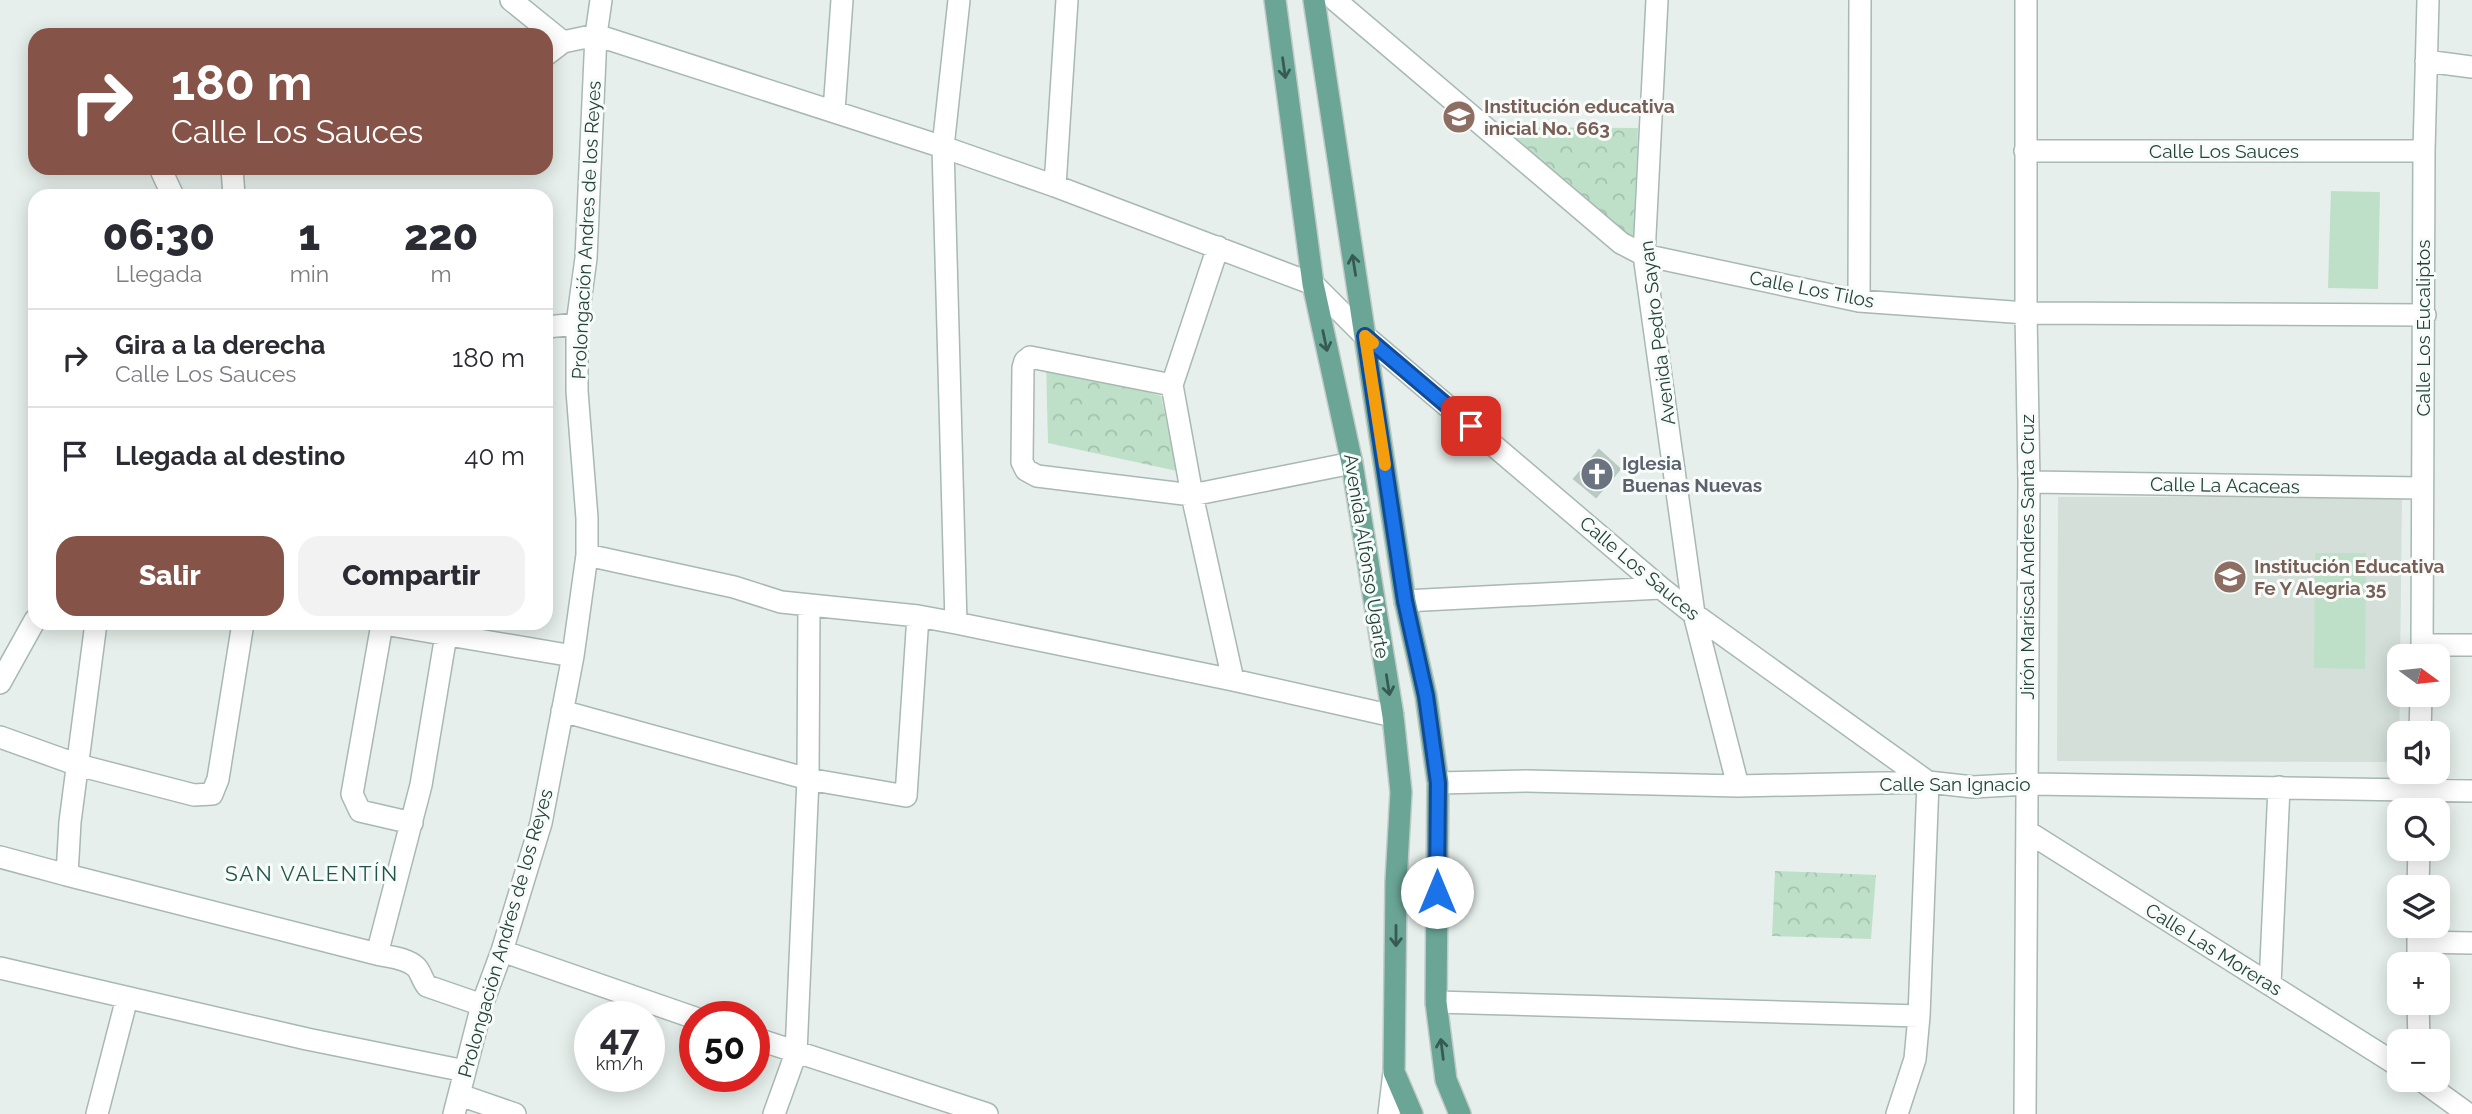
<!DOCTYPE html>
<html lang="es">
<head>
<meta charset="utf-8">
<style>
	body { margin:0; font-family:Raleway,sans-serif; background:#f2f2f3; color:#2b2b33; height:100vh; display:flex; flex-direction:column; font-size:26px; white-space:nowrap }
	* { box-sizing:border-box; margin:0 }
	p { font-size:23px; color:#7c7c81 }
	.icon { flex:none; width:38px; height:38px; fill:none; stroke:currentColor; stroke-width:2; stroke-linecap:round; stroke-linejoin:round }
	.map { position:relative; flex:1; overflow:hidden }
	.sheet { position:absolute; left:28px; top:189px; width:525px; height:441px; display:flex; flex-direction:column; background:#fff; border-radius:21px; box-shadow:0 4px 18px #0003 }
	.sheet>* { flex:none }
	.guide { position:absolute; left:28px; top:28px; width:525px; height:147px; border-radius:21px; box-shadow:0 4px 18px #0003; background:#855347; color:#fff; overflow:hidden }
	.needle { width:46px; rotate:105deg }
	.controls { position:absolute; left:2387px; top:644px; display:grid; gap:14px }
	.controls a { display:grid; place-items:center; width:63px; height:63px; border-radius:14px; background:#fff; box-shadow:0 4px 18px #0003; font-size:35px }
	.speed { position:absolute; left:574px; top:1001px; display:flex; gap:14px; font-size:35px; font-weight:700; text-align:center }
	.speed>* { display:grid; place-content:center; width:91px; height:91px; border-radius:50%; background:#fff; box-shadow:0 4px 18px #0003; line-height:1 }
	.speed small { font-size:18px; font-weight:400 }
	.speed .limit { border:10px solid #d22; background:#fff; color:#111 }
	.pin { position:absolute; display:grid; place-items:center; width:60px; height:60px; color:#fff; margin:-30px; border-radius:14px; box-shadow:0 4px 10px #0006 }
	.me { position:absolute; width:77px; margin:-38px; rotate:0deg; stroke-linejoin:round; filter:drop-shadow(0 0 5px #0008) }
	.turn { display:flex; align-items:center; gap:24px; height:147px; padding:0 28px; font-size:32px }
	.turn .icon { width:91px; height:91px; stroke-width:2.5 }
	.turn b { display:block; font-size:49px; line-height:60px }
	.eta { display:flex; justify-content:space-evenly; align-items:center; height:119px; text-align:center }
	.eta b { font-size:42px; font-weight:800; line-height:49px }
	.action { display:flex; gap:14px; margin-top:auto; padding:14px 28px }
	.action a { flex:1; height:80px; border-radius:21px; background:#855347; color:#fff; font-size:28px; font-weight:800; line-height:80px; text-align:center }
	.action a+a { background:#f2f2f3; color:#2b2b33 }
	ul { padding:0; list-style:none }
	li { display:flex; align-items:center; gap:21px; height:98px; padding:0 28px; border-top:2px solid #e1e1e2 }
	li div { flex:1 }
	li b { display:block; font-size:26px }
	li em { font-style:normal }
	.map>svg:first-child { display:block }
	.built { fill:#d4dfda }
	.park { fill:url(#park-crowns) }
	.pitch { fill:#bfe0c8 }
	.building { fill:#bbcac4; stroke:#b8c9c2; stroke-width:2 }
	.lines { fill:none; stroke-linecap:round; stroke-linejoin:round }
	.minor-casing { stroke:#a8b8b2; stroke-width:24 }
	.major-casing { stroke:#c2cac8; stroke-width:24 }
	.minor { stroke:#fff; stroke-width:21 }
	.major { stroke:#6aa596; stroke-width:21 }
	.oneway { stroke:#365b51 }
	.route-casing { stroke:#114b97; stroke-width:18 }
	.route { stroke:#1a73e8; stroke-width:12 }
	.slow { stroke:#f59e0b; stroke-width:12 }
	.labels { text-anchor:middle; stroke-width:6; stroke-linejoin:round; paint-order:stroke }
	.education-label { font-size:19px; font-weight:bold; fill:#785e54; stroke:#f7fbf9; text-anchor:start }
	.street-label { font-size:19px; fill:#24423a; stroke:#f7fbf9 }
	.worship-label { font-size:19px; font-weight:bold; fill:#5b616d; stroke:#f7fbf9; text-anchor:start }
	.neighbourhood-label { font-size:21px; letter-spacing:2px; fill:#1f5548; stroke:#f7fbf9 }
</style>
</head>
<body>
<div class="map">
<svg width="2472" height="1114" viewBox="0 0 2472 1114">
	<defs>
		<pattern id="park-crowns" width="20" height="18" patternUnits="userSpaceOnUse" patternTransform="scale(1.75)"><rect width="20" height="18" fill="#bfe0c8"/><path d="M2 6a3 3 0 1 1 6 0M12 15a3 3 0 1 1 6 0" fill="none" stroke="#a4c1ad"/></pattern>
	</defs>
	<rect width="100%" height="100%" fill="#e6efeb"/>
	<!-- built -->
	<path class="built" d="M2058,497h344l-3,265 -342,-1z"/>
	<!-- park -->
	<path class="park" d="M1497,127l141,1 -4,108 -8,1z
		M1046,361l115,35 16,75 -129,-28z
		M1775,871l101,4 -5,64 -99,-3z"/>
	<!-- pitch -->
	<path class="pitch" d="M2331,191l49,1 -2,97 -50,-1z
		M2315,553h51l-1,116 -51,-1z"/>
	<!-- building -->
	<path class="building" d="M1599,450l21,19 -24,28 -22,-18z"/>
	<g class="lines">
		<defs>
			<path id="minor" d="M511,0l52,42
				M1335,0l286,243 23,12 215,46 167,12 399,2
				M1657,0l-13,255 50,359 44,172
				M546,55l17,-13 33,-7 347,112 112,39 258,98 52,52 296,252 33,26 234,168 -9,234 -4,43 -18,55
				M2426,61l46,6
				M834,111l8,-111
				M2025,151h399
				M160,168l13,28
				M232,168l2,28
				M1055,186l12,-186
				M1218,247l-46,138 20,110 41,185
				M1859,301l1,-301
				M546,327l31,-3
				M1172,385l-142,-28 -5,4 -2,7 -1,94 4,8 11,6 155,19 160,-32
				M2029,482l393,6
				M587,555l147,32 47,15 137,14 38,7 277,57 160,36
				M1405,601l256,-13
				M378,623l195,33
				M956,623l-13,-476 16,-147
				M382,624l-30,170 8,17 52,12
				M446,635l-25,150 -44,169c12,3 30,4 39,13 5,5 6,13 11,19l55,19
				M2422,645h50
				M2422,656l2,-505 4,-151
				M0,683l35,-63
				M562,711l246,68 98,17 12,-180
				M2420,733l1,-38
				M0,737l78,28 116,30 18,-1 6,-15 25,-156
				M1438,783l89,-2 211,5 190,-4 45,5 54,-3 445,7
				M2419,810l1,-38
				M2028,832l371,234
				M0,857l67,18 3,-53 26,-199
				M67,875l310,79
				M2418,887l1,-38
				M2418,926v38
				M2418,942l54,1
				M502,951l193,67
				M0,968l307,71 158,32
				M2270,985l9,-198
				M1436,1002l483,14
				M2418,1003l1,38
				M754,1038l233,76
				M2421,1080l47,34
				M460,1095l55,19
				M97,1114l30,-116
				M454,1114l28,-109 20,-54 39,-128 32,-167 14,-101v-37l-10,-127v-67l9,-66 10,-223 5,-35
				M774,1114l22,-61 12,-274 1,-173
				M1389,1114l5,-42
				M2025,1114l4,-632 -3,-169v-313"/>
			<path id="major" d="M1275,0l38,284 39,179 41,253 8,76 -5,90 -2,190 18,42
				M1314,0l91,601 21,95 12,87 -2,219 10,78 14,34"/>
		</defs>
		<!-- minor casing -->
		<use href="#minor" class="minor-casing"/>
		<!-- major casing -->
		<use href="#major" class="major-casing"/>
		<!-- minor -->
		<use href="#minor" class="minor"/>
		<!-- major -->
		<use href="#major" class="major"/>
	</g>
	<!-- one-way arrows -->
	<defs><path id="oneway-shaft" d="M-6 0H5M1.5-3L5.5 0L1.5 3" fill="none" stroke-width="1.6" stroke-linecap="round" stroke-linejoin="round" transform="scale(1.75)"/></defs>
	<g class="oneway">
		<use href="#oneway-shaft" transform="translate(1284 68) rotate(82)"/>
		<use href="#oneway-shaft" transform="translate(1354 265) rotate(-99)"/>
		<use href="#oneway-shaft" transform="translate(1325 341) rotate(78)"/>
		<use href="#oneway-shaft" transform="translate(1388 685) rotate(81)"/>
		<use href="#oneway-shaft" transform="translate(1396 936) rotate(90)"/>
		<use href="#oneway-shaft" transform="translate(1442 1049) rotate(-97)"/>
	</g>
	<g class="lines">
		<defs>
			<path id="route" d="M1437,892l1,-109 -12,-87 -21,-95 -40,-265 106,90"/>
		</defs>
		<!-- route casing -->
		<use href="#route" class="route-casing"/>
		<!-- route -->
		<use href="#route" class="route"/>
		<!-- slow -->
		<path class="slow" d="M1373,343l-8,-7 20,129"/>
	</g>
	<!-- icons -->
	<defs>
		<symbol id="school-disc" viewBox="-11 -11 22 22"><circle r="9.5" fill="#8d6e63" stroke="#f7fbf9"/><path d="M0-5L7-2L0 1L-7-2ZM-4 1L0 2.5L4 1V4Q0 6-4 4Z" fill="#fff"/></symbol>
		<symbol id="church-disc" viewBox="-11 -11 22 22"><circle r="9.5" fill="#6b7280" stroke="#f7fbf9"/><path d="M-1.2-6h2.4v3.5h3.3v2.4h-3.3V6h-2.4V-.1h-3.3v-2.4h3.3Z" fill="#fff"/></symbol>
	</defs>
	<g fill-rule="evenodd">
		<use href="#school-disc" x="1440" y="98" width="38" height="38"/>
		<use href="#church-disc" x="1578" y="455" width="38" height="38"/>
		<use href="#school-disc" x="2211" y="558" width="38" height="38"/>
	</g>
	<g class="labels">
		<!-- education labels -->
		<g class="education-label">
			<text x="1484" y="113">Institución educativa<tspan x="1484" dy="22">inicial No. 663</tspan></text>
			<text x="2254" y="573">Institución Educativa<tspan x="2254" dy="22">Fe Y Alegria 35</tspan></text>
		</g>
		<!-- street labels -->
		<g class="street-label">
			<text x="2224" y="158">Calle Los Sauces</text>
			<text transform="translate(586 230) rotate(-87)" y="7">Prolongación Andres de los Reyes</text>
			<text transform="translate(1812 289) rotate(11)" y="7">Calle Los Tilos</text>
			<text transform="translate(2423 328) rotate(-90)" y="7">Calle Los Eucaliptos</text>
			<text transform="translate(1657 333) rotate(-97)" y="7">Avenida Pedro Sayan</text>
			<text transform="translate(2225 485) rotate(1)" y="7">Calle La Acaceas</text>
			<text transform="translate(1367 556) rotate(81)" y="7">Avenida Alfonso Ugarte</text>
			<text transform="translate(2027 557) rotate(-90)" y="7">Jirón Mariscal Andres Santa Cruz</text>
			<text transform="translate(1640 568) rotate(40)" y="7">Calle Los Sauces</text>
			<text x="1955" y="791">Calle San Ignacio</text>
			<text transform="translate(505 933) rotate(-74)" y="7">Prolongación Andres de los Reyes</text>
			<text transform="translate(2214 949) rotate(32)" y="7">Calle Las Moreras</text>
		</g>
		<!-- worship labels -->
		<g class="worship-label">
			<text x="1622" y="470">Iglesia<tspan x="1622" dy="22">Buenas Nuevas</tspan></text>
		</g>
		<!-- neighbourhood labels -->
		<g class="neighbourhood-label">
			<text x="312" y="881">SAN VALENTÍN</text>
		</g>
	</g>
</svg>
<div class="controls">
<a><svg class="needle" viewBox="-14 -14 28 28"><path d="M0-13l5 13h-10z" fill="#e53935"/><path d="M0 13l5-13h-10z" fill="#7c7c81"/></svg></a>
<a><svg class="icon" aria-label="sound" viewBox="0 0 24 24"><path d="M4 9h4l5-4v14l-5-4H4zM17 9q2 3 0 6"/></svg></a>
<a><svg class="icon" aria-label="search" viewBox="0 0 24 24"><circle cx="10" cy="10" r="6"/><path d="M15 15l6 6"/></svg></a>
<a><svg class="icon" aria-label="layers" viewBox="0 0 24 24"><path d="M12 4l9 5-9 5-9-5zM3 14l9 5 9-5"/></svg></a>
<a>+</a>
<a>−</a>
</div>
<div class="speed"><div>47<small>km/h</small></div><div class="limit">50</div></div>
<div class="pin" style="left:1471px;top:426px;background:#d93025"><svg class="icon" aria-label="arrive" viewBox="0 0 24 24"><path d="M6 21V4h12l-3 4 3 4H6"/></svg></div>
<svg class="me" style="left:1437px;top:892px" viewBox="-20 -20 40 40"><circle r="19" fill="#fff"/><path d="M0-13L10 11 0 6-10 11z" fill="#1a73e8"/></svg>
<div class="guide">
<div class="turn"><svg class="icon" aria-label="right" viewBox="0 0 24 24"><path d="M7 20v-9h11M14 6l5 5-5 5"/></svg><div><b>180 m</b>Calle Los Sauces</div></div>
</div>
<section class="sheet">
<div class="eta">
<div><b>06:30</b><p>Llegada</p></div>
<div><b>1</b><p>min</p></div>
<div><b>220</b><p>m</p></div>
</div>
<ul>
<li><svg class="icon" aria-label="right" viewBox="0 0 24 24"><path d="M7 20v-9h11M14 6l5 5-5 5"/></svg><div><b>Gira a la derecha</b><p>Calle Los Sauces</p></div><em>180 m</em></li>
<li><svg class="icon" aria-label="arrive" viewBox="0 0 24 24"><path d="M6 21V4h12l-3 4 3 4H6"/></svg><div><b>Llegada al destino</b></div><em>40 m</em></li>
</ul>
<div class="action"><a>Salir</a><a>Compartir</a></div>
</section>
</div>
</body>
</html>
